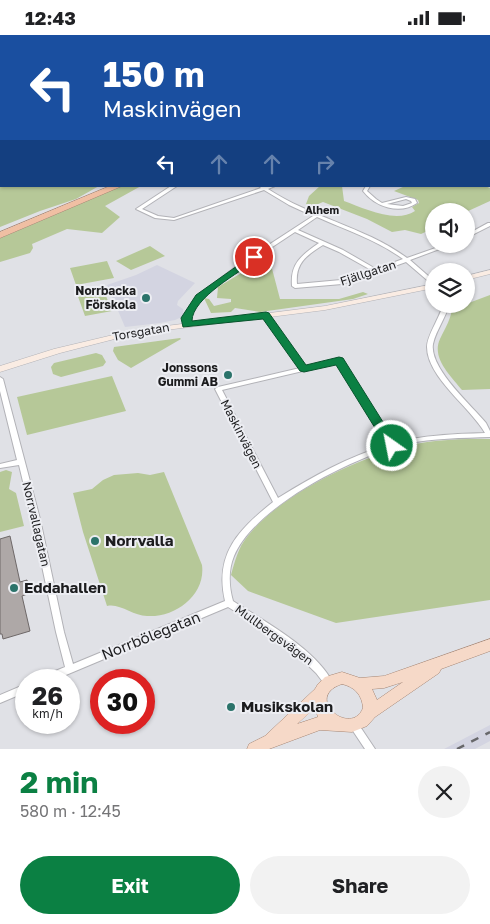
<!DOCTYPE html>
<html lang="en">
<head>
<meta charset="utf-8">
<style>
	body { margin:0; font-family:"Golos Text",sans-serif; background:#f2f2f2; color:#202124; height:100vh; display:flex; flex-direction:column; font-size:19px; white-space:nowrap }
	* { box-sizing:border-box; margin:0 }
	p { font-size:16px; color:#757577 }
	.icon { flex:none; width:28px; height:28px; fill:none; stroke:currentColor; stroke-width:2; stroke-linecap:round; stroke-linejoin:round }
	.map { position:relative; height:714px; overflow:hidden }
	.details { display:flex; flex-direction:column; background:#fff; flex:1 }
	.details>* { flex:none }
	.hud { position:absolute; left:0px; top:0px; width:490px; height:152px; box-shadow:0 1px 4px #0004; background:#1a4fa0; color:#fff; overflow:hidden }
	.controls { position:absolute; left:425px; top:168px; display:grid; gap:10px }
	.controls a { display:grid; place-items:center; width:50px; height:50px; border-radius:50%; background:#fff; box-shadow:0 1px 4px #0004; font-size:25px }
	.speed { position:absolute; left:15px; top:634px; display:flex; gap:10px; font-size:25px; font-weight:700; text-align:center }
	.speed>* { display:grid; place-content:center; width:65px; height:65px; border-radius:50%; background:#fff; box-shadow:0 1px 4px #0004; line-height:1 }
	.speed small { font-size:12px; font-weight:400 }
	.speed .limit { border:8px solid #d22; background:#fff; color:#111 }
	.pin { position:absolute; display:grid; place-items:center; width:42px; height:42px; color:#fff; margin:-21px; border:2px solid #fff; border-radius:50%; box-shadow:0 1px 5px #0007 }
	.me { position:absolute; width:55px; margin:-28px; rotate:327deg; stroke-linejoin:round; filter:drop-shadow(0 0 4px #0008) }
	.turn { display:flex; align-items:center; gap:18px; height:105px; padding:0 20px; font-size:22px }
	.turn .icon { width:65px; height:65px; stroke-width:2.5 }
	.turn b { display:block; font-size:35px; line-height:42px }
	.lanes { display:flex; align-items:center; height:48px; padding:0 20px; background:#0003; justify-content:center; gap:25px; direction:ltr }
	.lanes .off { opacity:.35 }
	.round { display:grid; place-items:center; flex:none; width:52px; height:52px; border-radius:26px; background:#f2f2f2 }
	.overview { display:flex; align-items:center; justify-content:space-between; height:85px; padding:0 20px }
	h1 { font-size:30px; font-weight:700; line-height:38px; color:#0b8043 }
	.action { display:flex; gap:10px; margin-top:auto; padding:10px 20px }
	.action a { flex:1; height:58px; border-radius:30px; background:#0b8043; color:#fff; font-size:20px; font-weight:700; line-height:58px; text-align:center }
	.action a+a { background:#f2f2f2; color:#202124 }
	.status { display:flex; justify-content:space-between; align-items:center; height:35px; padding:0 25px; background:#fff; direction:ltr }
	.status svg { height:14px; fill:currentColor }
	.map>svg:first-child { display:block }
	.built { fill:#d3d4e1 }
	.green { fill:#b6c898 }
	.building { fill:#aea8a7; stroke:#6e6868 }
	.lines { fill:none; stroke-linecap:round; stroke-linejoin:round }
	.street-casing { stroke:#b2b2b7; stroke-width:2 }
	.secondary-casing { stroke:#b2b2b7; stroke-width:1 }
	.primary-casing { stroke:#a68674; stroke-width:1 }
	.highway-casing { stroke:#a68674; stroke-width:1 }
	.street { fill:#fff; fill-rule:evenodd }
	.secondary { fill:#faece3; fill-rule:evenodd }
	.primary { fill:#f6d9c8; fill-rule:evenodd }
	.highway { fill:#f0bfa3; fill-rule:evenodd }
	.rail { stroke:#67676a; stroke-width:2.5; stroke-dasharray:8 8; stroke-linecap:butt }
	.route { fill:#0b8043; stroke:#07532c }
	.poi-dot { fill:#2b736a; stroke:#edeef3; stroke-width:2 }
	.labels { text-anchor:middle; stroke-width:4; stroke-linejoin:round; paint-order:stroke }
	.far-neighbourhood-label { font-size:11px; font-weight:bold; fill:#1c1c1e; stroke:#edeef3 }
	.street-label { font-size:12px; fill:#1c1c1e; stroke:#edeef3 }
	.poi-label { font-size:12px; font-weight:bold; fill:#1c1c1e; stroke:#edeef3; text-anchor:end }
	.near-poi-label { font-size:15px; font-weight:bold; fill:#1c1c1e; stroke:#edeef3; text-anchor:start }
	.near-street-label { font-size:15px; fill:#1c1c1e; stroke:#edeef3 }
</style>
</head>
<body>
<div class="status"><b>12:43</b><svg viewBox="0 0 49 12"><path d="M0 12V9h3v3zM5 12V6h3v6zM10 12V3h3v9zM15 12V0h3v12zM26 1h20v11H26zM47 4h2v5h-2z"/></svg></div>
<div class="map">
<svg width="490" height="714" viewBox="0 0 490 714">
	<rect width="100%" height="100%" fill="#e0e1e6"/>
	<!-- built -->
	<path class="built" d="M157,230l38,18 -17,18 -1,4 6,4 1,7 -9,4 -15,3 -35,4 -18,-42 29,-10z
		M490,690v16l-15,8h-31z"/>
	<!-- green -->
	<path class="green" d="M0,0l21,1h-20v150h98l-23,13 -36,12 -40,16z
		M32,0h452v1h-456z
		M121,151h20l-36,20 15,11 -18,16 -35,-4 -35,15 1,4 -3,5 -30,9v-24z
		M320,151h22l2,15c19,7 52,23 71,10l-3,-4 7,-4 -1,-3 -24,-9 11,-5h80l5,2v13l-24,11 -32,-1v17l-13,6 -16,-4 -13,2 -25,-13 -44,-17 -12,5 -5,-3 3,-8z
		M150,211l15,10 -34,14 -15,-9z
		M107,226l7,17 -38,7 -6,-17z
		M270,226l10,38h59l24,-7 5,2 -15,5 -93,13 -25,-4 -4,4 -20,1 -7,-15 5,1 5,7 17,-4v-3l-14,-1 1,-11 25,-15z
		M102,251l10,25 -27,5 -9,-25z
		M490,260v94l-28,1c-11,-14 -31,-32 -22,-51 5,-11 12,-21 12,-33l14,-2z
		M180,303l1,1 -50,29 -13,-8 -5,-9 1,-4z
		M96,318l6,2 4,7 -3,4 -42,11 -8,-3 -2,-7 3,-4z
		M112,341l14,35 -99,24 -10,-38z
		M490,404v161l-154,23 -88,-32 -17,-16c4,-14 7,-27 16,-38 32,-42 110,-79 160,-91 26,-7 56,-7 83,-7z
		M6,435l6,2 -3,17 7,4 8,33 -24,6v-60z
		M164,437l38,93c4,30 -27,53 -55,51 -14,0 -27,-13 -40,-10l-24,-74 -10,-39 19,-4 11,-9 11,-5 24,-2 12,2z"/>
	<!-- building -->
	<path class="building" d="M10,501l10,46 7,-2 3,13 -8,3 8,35 -27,8 -1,-5h-2v-95z"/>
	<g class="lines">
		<defs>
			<path id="street" d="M489,138h1v2h-1z
				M171,151h6l-35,23 16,7 16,2 87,-30 -2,-2h16l-7,3c44,29 97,38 139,69l40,-14h6l-43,16 24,21v5l-28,-24 -28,10 -36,12 -47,4 -3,-2c-2,-23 10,-31 27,-43l-24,-11 -53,35 -41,31 -9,14 -2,6v7l-3,2 -3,-2v-7l2,-6 11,-16 41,-31 75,-49 -24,-11 -25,-15 -90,30 -19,-2 -19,-9zM317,182c29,13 60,23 86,42l-27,10 -33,-19 -45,-20zM323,210l16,7 32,18 -30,10 -44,4c-2,-21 10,-29 26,-39z
				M366,151h4l-3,5 9,8 6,4 24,-6 9,2 2,4c-17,12 -42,4 -54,-12zM406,164l5,2 1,2 -9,3 -16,-2z
				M488,188h2v3l-24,12v-3z
				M443,269h6c-3,14 -13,26 -16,40 -4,24 38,61 53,79l4,8v6c-28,1 -57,1 -84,7 -51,12 -151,62 -172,112 -6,14 -5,31 -1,45 31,20 83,48 100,82l-1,3 -3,1 -3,-1 -10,-13 -23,-22 -26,-20 -39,-24 -174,73h-14l1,-3 24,-10 -9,-35 -24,-113 -13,-54 -19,3v-4l17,-4 -17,-69v-14l3,2 37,140 24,113 9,32 152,-63c-11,-47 14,-72 48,-99l-58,-113 3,-2 82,-19 -37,-51 -1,-1 1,-1h4l39,52 33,-8 2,1 53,83c29,-8 60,-9 91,-10 -15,-26 -58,-56 -58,-86 0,-12 13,-29 16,-43zM337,328l51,82c-39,11 -76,32 -110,53l-56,-108z
				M26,649v8l-26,11v-8z
				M354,686l3,1 18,27h-10l-16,-24 2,-3z"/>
			<path id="secondary" d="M490,235v4l-24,6v-4z
				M434,249v4l-109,22 -191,24 -74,19 -60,19v-6l54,-17 80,-19 191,-24z"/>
			<path id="primary" d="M490,604v12l-49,18 -2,4 -64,44 -8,9 -15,6 -32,-2 -51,19h-22l2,-5 16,-8 50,-47 3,-5 7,-7 17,-5 18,6 24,-2zM403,647l-26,18 -5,-11 12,-1zM342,649c13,3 20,11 21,24 -12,30 -61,-11 -21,-24zM315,673l3,9 -21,7z"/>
			<path id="highway" d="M490,0v4h-1v-3h-2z
				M110,151h12l-122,52v-6z"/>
		</defs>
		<!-- street casing -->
		<use href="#street" class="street-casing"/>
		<!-- secondary casing -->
		<use href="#secondary" class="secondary-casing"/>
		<!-- primary casing -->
		<use href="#primary" class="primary-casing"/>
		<!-- highway casing -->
		<use href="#highway" class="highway-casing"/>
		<!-- street -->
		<use href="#street" class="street"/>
		<!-- secondary -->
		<use href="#secondary" class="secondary"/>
		<!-- primary -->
		<use href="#primary" class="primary"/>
		<!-- highway -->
		<use href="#highway" class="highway"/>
		<!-- rail -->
		<path class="rail" d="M457,714l33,-17"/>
	</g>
	<!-- route -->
	<path class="route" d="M254,219l5,3 -1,2c-18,13 -66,39 -66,62l74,-9 3,1 37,52 33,-8 4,1 55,88 -2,3h-8l-52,-84 -32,7 -4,-1 -37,-52 -80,8 -2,-9 15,-23z"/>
	<!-- markers -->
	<g class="poi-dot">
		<circle cx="146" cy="263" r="5"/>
		<circle cx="228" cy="340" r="5"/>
		<circle cx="95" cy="506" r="5"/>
		<circle cx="14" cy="553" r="5"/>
		<circle cx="231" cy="672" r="5"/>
	</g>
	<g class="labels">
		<!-- far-neighbourhood labels -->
		<g class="far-neighbourhood-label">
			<text x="322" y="179">Alhem</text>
		</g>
		<!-- street labels -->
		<g class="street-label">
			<text transform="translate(368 238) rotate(-18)" y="4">Fjällgatan</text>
			<text transform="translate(141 297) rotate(-10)" y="4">Torsgatan</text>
			<text transform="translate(241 399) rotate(63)" y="4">Maskinvägen</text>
			<text transform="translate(36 489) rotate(77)" y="4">Norrvallagatan</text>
			<text transform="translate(274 600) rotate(36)" y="4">Mullbergsvägen</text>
		</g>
		<!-- poi labels -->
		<g class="poi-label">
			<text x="136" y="260">Norrbacka<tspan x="136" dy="14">Förskola</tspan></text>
			<text x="218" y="337">Jonssons<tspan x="218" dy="14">Gummi AB</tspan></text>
		</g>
		<!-- near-poi labels -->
		<g class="near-poi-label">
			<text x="105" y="511">Norrvalla</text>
			<text x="24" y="558">Eddahallen</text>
			<text x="241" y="677">Musikskolan</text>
		</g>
		<!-- near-street labels -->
		<g class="near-street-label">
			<text transform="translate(151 601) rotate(-22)" y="5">Norrbölegatan</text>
		</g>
	</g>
</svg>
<div class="controls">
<a><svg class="icon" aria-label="sound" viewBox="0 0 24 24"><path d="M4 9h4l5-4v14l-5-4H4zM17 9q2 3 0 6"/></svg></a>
<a><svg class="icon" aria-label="layers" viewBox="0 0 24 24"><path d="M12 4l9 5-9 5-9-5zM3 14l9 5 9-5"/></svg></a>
</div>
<div class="speed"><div>26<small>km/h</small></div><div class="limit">30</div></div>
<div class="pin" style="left:254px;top:222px;background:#d93025"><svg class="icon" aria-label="arrive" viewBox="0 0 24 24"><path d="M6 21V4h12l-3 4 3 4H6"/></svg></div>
<svg class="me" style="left:392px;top:411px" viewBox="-20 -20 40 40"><circle r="17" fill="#0b8043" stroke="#fff" stroke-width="3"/><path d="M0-11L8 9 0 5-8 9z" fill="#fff"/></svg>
<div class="hud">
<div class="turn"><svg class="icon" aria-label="left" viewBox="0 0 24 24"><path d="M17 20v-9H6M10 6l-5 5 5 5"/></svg><div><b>150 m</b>Maskinvägen</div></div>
<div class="lanes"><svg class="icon" aria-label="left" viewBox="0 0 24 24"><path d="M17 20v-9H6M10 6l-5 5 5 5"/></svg><svg class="icon off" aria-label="ahead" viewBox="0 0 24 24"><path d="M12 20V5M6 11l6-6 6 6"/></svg><svg class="icon off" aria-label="ahead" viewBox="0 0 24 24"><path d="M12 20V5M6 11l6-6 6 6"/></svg><svg class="icon off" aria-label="right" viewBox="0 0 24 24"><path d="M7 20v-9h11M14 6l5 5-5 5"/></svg></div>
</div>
</div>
<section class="details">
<div class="overview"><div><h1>2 min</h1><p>580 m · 12:45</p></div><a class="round"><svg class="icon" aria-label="close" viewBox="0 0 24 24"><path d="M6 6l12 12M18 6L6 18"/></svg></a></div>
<div class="action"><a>Exit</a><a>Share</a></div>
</section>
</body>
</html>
